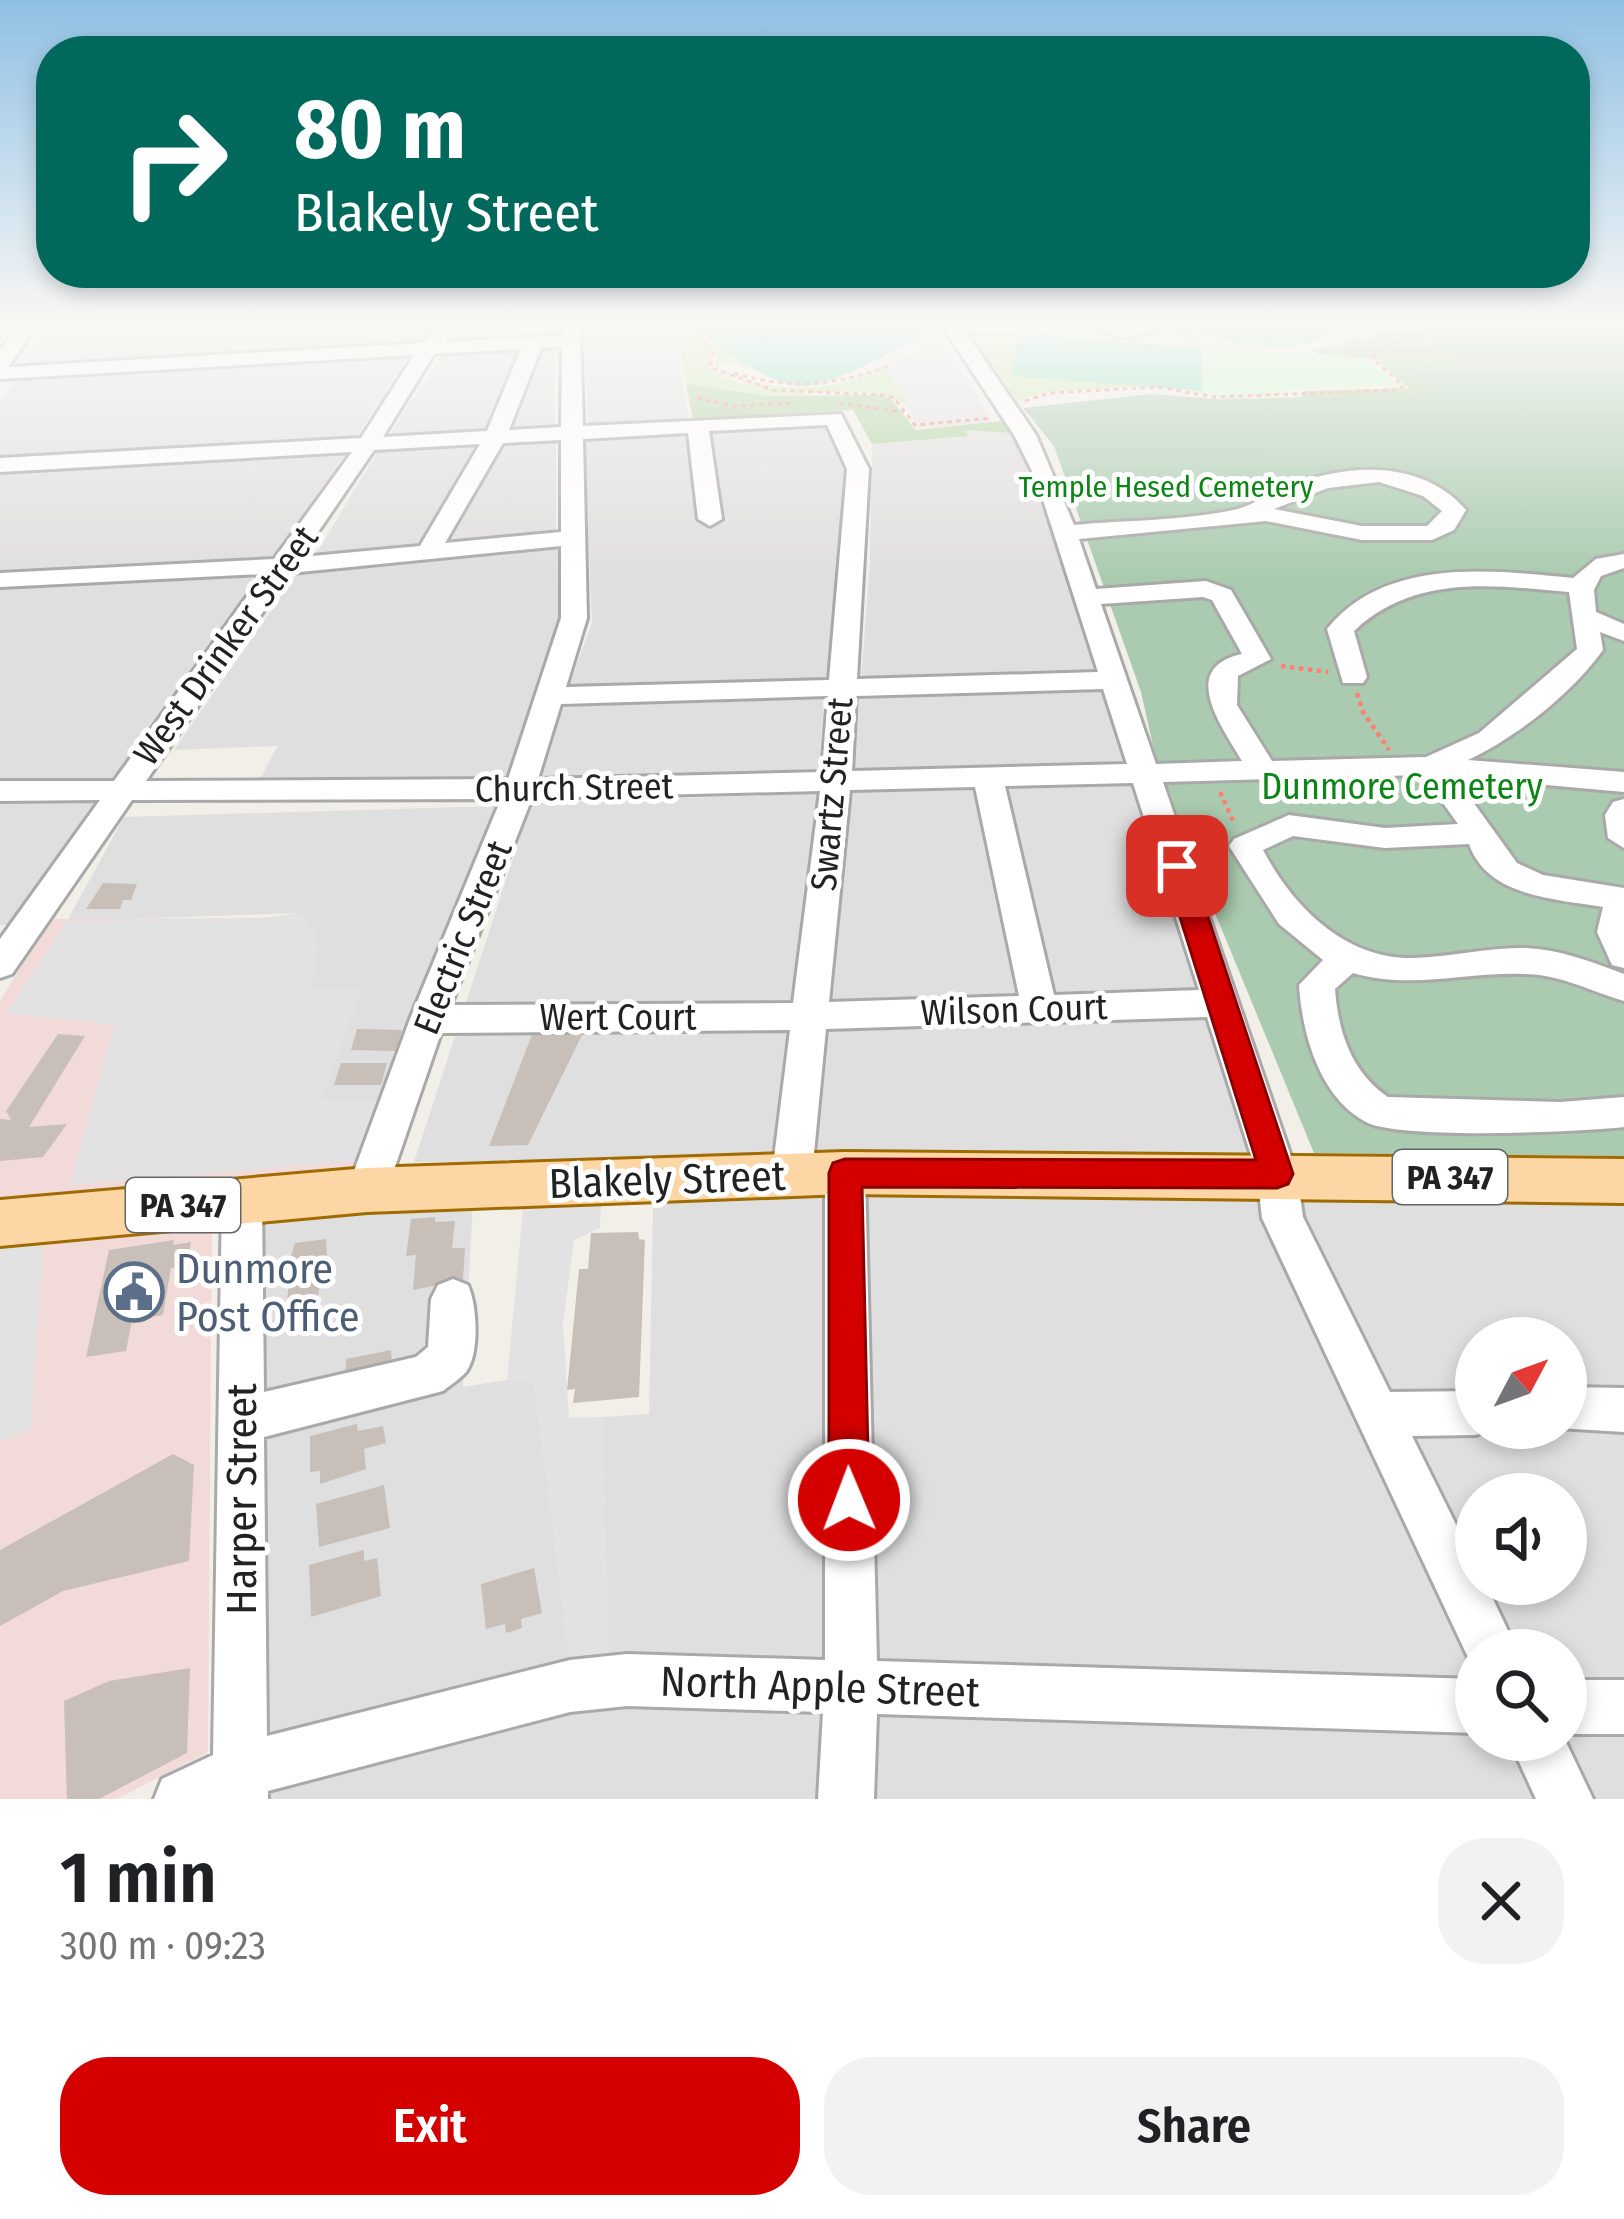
<!DOCTYPE html>
<html lang="en">
<head>
<meta charset="utf-8">
<style>
	body { margin:0; font-family:"Fira Sans Condensed",sans-serif; background:#f2f2f2; color:#202124; height:100vh; display:flex; flex-direction:column; font-size:45px; white-space:nowrap }
	* { box-sizing:border-box; margin:0 }
	p { font-size:39px; color:#757577 }
	.icon { flex:none; width:66px; height:66px; fill:none; stroke:currentColor; stroke-width:2; stroke-linecap:round; stroke-linejoin:round }
	.map { position:relative; height:1799px; overflow:hidden }
	.drawer { display:flex; flex-direction:column; background:#fff; flex:1 }
	.drawer>* { flex:none }
	.banner { position:absolute; left:36px; top:36px; width:1554px; height:252px; border-radius:48px; box-shadow:0 6px 18px #0003; background:#00695c; color:#fff; overflow:hidden }
	.needle { width:78px; rotate:49deg }
	.controls { position:absolute; left:1455px; top:1317px; display:grid; gap:24px }
	.controls a { display:grid; place-items:center; width:132px; height:132px; border-radius:50%; background:#fff; box-shadow:0 6px 18px #0003; font-size:60px }
	.pin { position:absolute; display:grid; place-items:center; width:102px; height:102px; color:#fff; margin:-51px; border-radius:24px; box-shadow:0 6px 18px #0006 }
	.me { position:absolute; width:132px; margin:-66px; rotate:359deg; stroke-linejoin:round; filter:drop-shadow(0 0 9px #0008) }
	.turn { display:flex; align-items:center; gap:42px; height:252px; padding:0 60px; font-size:54px }
	.turn .icon { width:156px; height:156px; stroke-width:2.5 }
	.turn b { display:block; font-size:84px; line-height:102px }
	.round { display:grid; place-items:center; flex:none; width:126px; height:126px; border-radius:48px; background:#f2f2f2 }
	.summary { display:flex; align-items:center; justify-content:space-between; height:204px; padding:0 60px }
	h1 { font-size:72px; font-weight:600; line-height:90px }
	.cta { display:flex; gap:24px; margin-top:auto; padding:24px 60px }
	.cta a { flex:1; height:138px; border-radius:48px; background:#d40000; color:#fff; font-size:48px; font-weight:600; line-height:138px; text-align:center }
	.cta a+a { background:#f2f2f2; color:#202124 }
	.map>svg:first-child { display:block }
	.residential { fill:#e0dfdf; fill-rule:evenodd }
	.commercial { fill:#f2dad9 }
	.grass { fill:#cdebb0 }
	.forest { fill:#add19e }
	.cemetery { fill:#aacbaf }
	.park { fill:#c8facc }
	.pitch { fill:#88e0be }
	.parking { fill:#e2e2e2 }
	.building { fill:#c7bfb8 }
	.lines { fill:none; stroke-linecap:round; stroke-linejoin:round }
	.minor-casing { stroke:#a9a9a9; stroke-width:6 }
	.major-casing { stroke:#a06b00; stroke-width:6 }
	.path-far1 { stroke:#fa8072; stroke-width:3; stroke-dasharray:4.5 4.5; stroke-linecap:butt }
	.path { stroke:#fa8072; stroke-width:4.5; stroke-dasharray:4.5 4.5; stroke-linecap:butt }
	.minor { fill:#fff; fill-rule:evenodd }
	.major { fill:#fcd6a4; fill-rule:evenodd }
	.route { fill:#d40000; stroke:#8a0000; stroke-width:3 }
	.labels { text-anchor:middle; stroke-width:10; stroke-linejoin:round; paint-order:stroke }
	.far-park-label { font-size:30px; fill:#0c8416; stroke:#fff }
	.shield { fill:#fff; stroke:#646464; stroke-width:3 }
	.shield-label { font-size:33px; font-weight:bold; fill:#222 }
	.street-label { font-size:36px; fill:#222; stroke:#fff }
	.park-label { font-size:36px; fill:#0c8416; stroke:#fff }
	.near-street-label { font-size:42px; fill:#222; stroke:#fff }
	.near-service-label { font-size:42px; fill:#4e5e75; stroke:#fff; text-anchor:start }
</style>
</head>
<body>
<div class="map">
<svg width="1624" height="1799" viewBox="0 0 1624 1799">
	<rect width="100%" height="100%" fill="#f2efe9"/>
	<!-- residential -->
	<path class="residential" d="M52,327h385l-21,18 -393,22z
		M584,327h89l16,92 -101,4z
		M553,347l2,79 -167,11 55,-84z
		M408,356l-51,81 -357,20v-55l18,-26z
		M831,420l21,47 -22,213 -262,9 24,-67 -8,-184z
		M981,429l35,4 116,332 -278,7 16,-210 2,-118 94,-8 -1,-6z
		M556,436v98l-240,20 63,-105z
		M348,451l-76,107 -272,18v-104z
		M561,548v65l-55,167 -248,2 20,-36 -104,4 127,-182z
		M260,577l-250,348h-10v-339z
		M824,693l-5,77 -282,10 28,-77z
		M1131,783l124,369 369,33v614h-1357l-10,-585 216,-11 -10,184 44,-7 27,2 37,284 38,-3 -7,-246 47,-3 5,-254 -240,2 117,-359zM1476,1338h90v90h-90zM1476,1494h90v90h-90zM1476,1650h90v90h-90z
		M495,806l-116,293 -58,1 40,-111 -50,1 6,-53 -17,-24 -233,8 57,-104z"/>
	<!-- commercial -->
	<path class="commercial" d="M300,913l17,24 -6,53 51,-1 -41,110h58l-18,70 -361,37v-205l50,-82 214,-1z
		M212,1217l-4,535 -91,47h-117v-556z"/>
	<!-- grass -->
	<path class="grass" d="M676,327c14,0 29,11 37,22l-4,20 26,13 77,13 -45,1 -81,-12z
		M979,327c66,0 132,7 197,2l11,15 16,2 -183,-11 -8,41 134,10 -101,6 -28,8 -49,-67z
		M711,341l41,25 -6,2 -17,-7 -13,7c58,27 112,25 171,0l20,37c-34,-20 -73,-11 -111,-13 -28,-2 -57,-11 -81,-23l2,-16z"/>
	<!-- forest -->
	<path class="forest" d="M1372,327h45l45,37 -55,6 27,25 -133,4 3,-8 104,-3 -31,-28 -61,-6 -7,-5 33,-4 8,-8 24,1z
		M686,384l82,12 110,-1 12,3 26,32 85,-9 12,12 -47,-3 2,6 -96,8 -19,-34 -160,9z"/>
	<!-- cemetery -->
	<path class="cemetery" d="M1417,327h207v829l-310,-3 -153,-371 -20,-90 -87,-246 -31,-38 128,-14 66,5 215,-4 -27,-26 55,-5z"/>
	<!-- park -->
	<path class="park" d="M1203,346l158,13 39,26 -106,4 -19,7 -60,1 -32,-8 20,1z"/>
	<!-- pitch -->
	<path class="pitch" d="M693,327h235l3,2c-31,18 -104,64 -140,56 -35,-9 -69,-37 -98,-58z
		M1176,327h166c-37,31 -105,19 -146,5l6,9 -14,1z
		M1019,334l182,14 2,43 -192,-15z"/>
	<!-- parking -->
	<path class="parking" d="M939,345l14,12 39,65 -74,7 -32,-66z
		M300,913l17,24 -6,53 51,-1 -41,110h58l-23,62 -286,24 44,-160 -108,-12 61,-92 197,-3z
		M601,1205l-1,23 -26,12 -11,84 6,94 33,-1 8,246 -39,4 -37,-285 -27,-2 16,-170z
		M43,1238l-12,191 -31,13v-199z"/>
	<!-- building -->
	<path class="building" d="M103,883l34,1 -6,16h-8l-3,9h-34z
		M357,1029l45,1 -6,21 -45,-1z
		M585,1029l-57,116 -39,1 44,-114z
		M58,1034l27,2 -56,91 38,-3 -24,33 -43,4v-42l11,1 -5,-9z
		M341,1063h46l-6,22h-47z
		M435,1217v5l20,-1 -3,27h13l-2,32 -50,10 3,-35 -10,1 5,-37z
		M638,1232l1,7 6,1 -6,157 -66,6 2,-14 -8,1 12,-121h9l3,-36z
		M326,1239l2,31h-5l-8,40 -29,4 3,-35 -5,1 11,-37z
		M174,1240l-1,5 18,-3 -4,24 -16,2 -8,47 -31,5 -6,31 -40,6 23,-107z
		M391,1350l2,30 -48,12 1,-33z
		M357,1424l1,7 25,-5 3,17 -22,6 2,20 -46,15v-13l-10,1v-36z
		M173,1454l21,11 -5,96 -126,30 -63,35v-76z
		M384,1485l6,43 -71,19 -3,-43z
		M364,1550v11l13,-3 4,38 -70,21 -2,-52z
		M534,1568l8,45 -21,6 1,9 -16,5 -1,-9 -19,5 -5,-45z
		M190,1668l-3,85 -88,46h-32l-3,-98 45,-20z"/>
	<g class="lines">
		<defs>
			<path id="minor" d="M17,327h19l-28,40 414,-24 18,-16h20l-14,15 116,-7v-8h18l3,99 258,-12 28,55 -12,210 241,-7 -61,-191 -23,-46 -71,-108h19l74,108 38,90c52,-5 108,-4 159,-15 17,-3 34,-16 51,-22 59,-24 136,-31 182,22l-12,20 -22,10h-70l-96,-19 -187,18 17,50 110,-8 25,9 40,69 -33,17 -1,29 35,56 154,-4 53,-24 98,-84 -8,-57c-77,-7 -155,-18 -215,39l13,46 -4,6h-20l-16,-54c58,-72 164,-59 246,-51l23,-19 28,-5v14l-23,8 -7,14 2,22 28,12v17l-24,-9 3,18c-31,43 -86,87 -135,110l156,12v20l-169,-15 62,86 26,12 81,13v80l-12,-3 -15,-33 6,-25c-47,-8 -116,-10 -134,-63l-84,4 -92,-12 -30,14c30,57 83,110 151,108 37,-1 74,-11 111,-10 34,1 67,14 99,26v27c-34,-10 -64,-27 -101,-27 -59,-2 -111,16 -170,-1l-18,16c3,42 16,83 53,108l172,5 64,-5v30c-45,5 -225,13 -258,-5 -47,-25 -64,-89 -67,-137l24,-25 -44,-36 -50,-78 5,-7 55,-24 96,13 73,-4 -35,-49 -260,7 134,392 6,43 87,175 86,-1v37h17l-17,7 -64,1 64,129v19h10l31,66h-41v20l-3,-2 -211,-450 -5,-44 -50,-157 -381,12 -14,145 -6,12 -14,5 -14,-5 -6,-12 18,-144 -349,3 -54,157 -6,12 -14,5 -14,-5 -6,-12 63,-171 91,-220 -369,1 -120,174 -12,4v-39l100,-139 -100,1v-20h114l149,-207 -263,13v-14l274,-14 78,-107 -352,20v-14l361,-20 53,-83 -414,24v-28zM562,346l-1,81 -52,3 32,-82zM521,349l-34,82 -104,6 51,-83zM827,425l20,44 -18,211 -263,7 21,-69 -4,-179 105,-6 10,86 12,7 12,-7 -13,-88zM561,440v92l-116,11 58,-100zM480,444l-60,102 -119,11 73,-107zM1379,482l44,14 19,15 -15,15h-65l-88,-17 54,-21zM561,546v72l-53,161 -362,2 144,-208zM1203,597l9,3 30,54c-65,14 -19,74 0,107l-86,3 -55,-160zM1103,689l24,75 -275,7 4,-75zM828,696l-6,76 -284,7 23,-75zM1133,783l66,207 -145,5 -49,-209zM975,787l44,209 -190,6 21,-212zM820,791l-27,212 -342,2 81,-207z
				M1096,327h70l-43,11z
				M1624,799v49l-16,-10 -3,-23 8,-13z
				M845,1156l14,5 6,12 12,488 599,18v54l-599,-19 -3,85h-56l5,-87 -196,-6 -57,6 -302,79v8h-114l8,-20 51,-24 9,-556 6,-12 14,-5 14,5 6,12 2,193 152,-35 12,-10 3,-48 7,-14 15,-6 15,6c9,20 12,68 -2,87 -6,7 -16,13 -23,19l-179,46 3,299 303,-76 57,-6 198,6v-487l6,-12z
				M1566,1387l58,1v44l-66,-4h8z
				M1566,1680h58v54h-58z
				M1509,1740h56l28,59h-57z"/>
			<path id="major" d="M845,1152l779,7v44l-779,-9 -478,18 -367,34v-46l367,-32z"/>
		</defs>
		<!-- minor casing -->
		<use href="#minor" class="minor-casing"/>
		<!-- major casing -->
		<use href="#major" class="major-casing"/>
		<!-- path-far1 -->
		<path class="path-far1" d="M689,327l24,21 -2,20 62,22 110,5 11,3 21,27 77,-7
			M734,373c55,17 101,13 154,-7
			M697,398l36,8 59,-3
			M1025,401l24,-8 108,-6 57,10 185,-7 4,-4 -30,-27 6,-11 28,-12 -9,-9
			M839,403l64,9"/>
		<!-- path -->
		<path class="path" d="M1281,666l47,6
			M1357,693l6,19 26,38
			M1220,792l15,33"/>
		<!-- minor -->
		<use href="#minor" class="minor"/>
		<!-- major -->
		<use href="#major" class="major"/>
	</g>
	<!-- sky -->
	<linearGradient id="sky" x2="0" y2="1"><stop stop-color="#8fc0e4"/><stop offset="0.56" stop-color="#f9f8f5"/><stop offset="1" stop-color="#f9f8f5" stop-opacity="0"/></linearGradient>
	<rect width="1624" height="579" fill="url(#sky)"/>
	<!-- route -->
	<path class="route" d="M1177,857l14,9 102,308 -5,10 -11,4 -415,-1 7,313 -6,14 -14,6 -14,-6 -6,-14v-327l4,-10 12,-4 411,1 -92,-294z"/>
	<!-- icons -->
	<defs>
		<symbol id="civic-ring" viewBox="-11 -11 22 22"><circle r="9.5" fill="#fff" stroke="#5c6f8a" stroke-width="1.5"/><path d="M-.6-6.5H3V-4.5H.6V-3L4-1V1h2V6H-6V1h2V-1L-.6-3ZM-1.2 2.5V6h2.4V2.5Z" fill="#5c6f8a"/></symbol>
	</defs>
	<g fill-rule="evenodd">
		<use href="#civic-ring" x="101" y="1259" width="66" height="66"/>
	</g>
	<g class="labels">
		<!-- far-park labels -->
		<g class="far-park-label">
			<text x="1166" y="497">Temple Hesed Cemetery</text>
		</g>
		<!-- shield labels -->
		<g class="shield">
			<rect x="1393" y="1150" width="114" height="54" rx="9"/>
			<rect x="126" y="1178" width="114" height="54" rx="9"/>
		</g>
		<g class="shield-label">
			<text x="1450" y="1189">PA 347</text>
			<text x="183" y="1217">PA 347</text>
		</g>
		<!-- street labels -->
		<g class="street-label">
			<text transform="translate(225 645) rotate(-54)" y="13">West Drinker Street</text>
			<text transform="translate(574 787) rotate(-1)" y="13">Church Street</text>
			<text transform="translate(831 794) rotate(-85)" y="13">Swartz Street</text>
			<text transform="translate(462 937) rotate(-68)" y="13">Electric Street</text>
			<text transform="translate(1014 1009) rotate(-2)" y="13">Wilson Court</text>
			<text x="618" y="1030">Wert Court</text>
		</g>
		<!-- park labels -->
		<g class="park-label">
			<text x="1402" y="799">Dunmore Cemetery</text>
		</g>
		<!-- near-street labels -->
		<g class="near-street-label">
			<text transform="translate(667 1179) rotate(-2)" y="15">Blakely Street</text>
			<text transform="translate(241 1499) rotate(-90)" y="15">Harper Street</text>
			<text transform="translate(820 1686) rotate(2)" y="15">North Apple Street</text>
		</g>
		<!-- near-service labels -->
		<g class="near-service-label">
			<text x="176" y="1283">Dunmore<tspan x="176" dy="48">Post Office</tspan></text>
		</g>
	</g>
</svg>
<div class="controls">
<a><svg class="needle" viewBox="-14 -14 28 28"><path d="M0-13l5 13h-10z" fill="#e53935"/><path d="M0 13l5-13h-10z" fill="#757577"/></svg></a>
<a><svg class="icon" aria-label="sound" viewBox="0 0 24 24"><path d="M4 9h4l5-4v14l-5-4H4zM17 9q2 3 0 6"/></svg></a>
<a><svg class="icon" aria-label="search" viewBox="0 0 24 24"><circle cx="10" cy="10" r="6"/><path d="M15 15l6 6"/></svg></a>
</div>
<div class="pin" style="left:1177px;top:866px;background:#d93025"><svg class="icon" aria-label="arrive" viewBox="0 0 24 24"><path d="M6 21V4h12l-3 4 3 4H6"/></svg></div>
<svg class="me" style="left:849px;top:1500px" viewBox="-20 -20 40 40"><circle r="17" fill="#d40000" stroke="#fff" stroke-width="3"/><path d="M0-11L8 9 0 5-8 9z" fill="#fff"/></svg>
<div class="banner">
<div class="turn"><svg class="icon" aria-label="right" viewBox="0 0 24 24"><path d="M7 20v-9h11M14 6l5 5-5 5"/></svg><div><b>80 m</b>Blakely Street</div></div>
</div>
</div>
<section class="drawer">
<div class="summary"><div><h1>1 min</h1><p>300 m · 09:23</p></div><a class="round"><svg class="icon" aria-label="close" viewBox="0 0 24 24"><path d="M6 6l12 12M18 6L6 18"/></svg></a></div>
<div class="cta"><a>Exit</a><a>Share</a></div>
</section>
</body>
</html>
